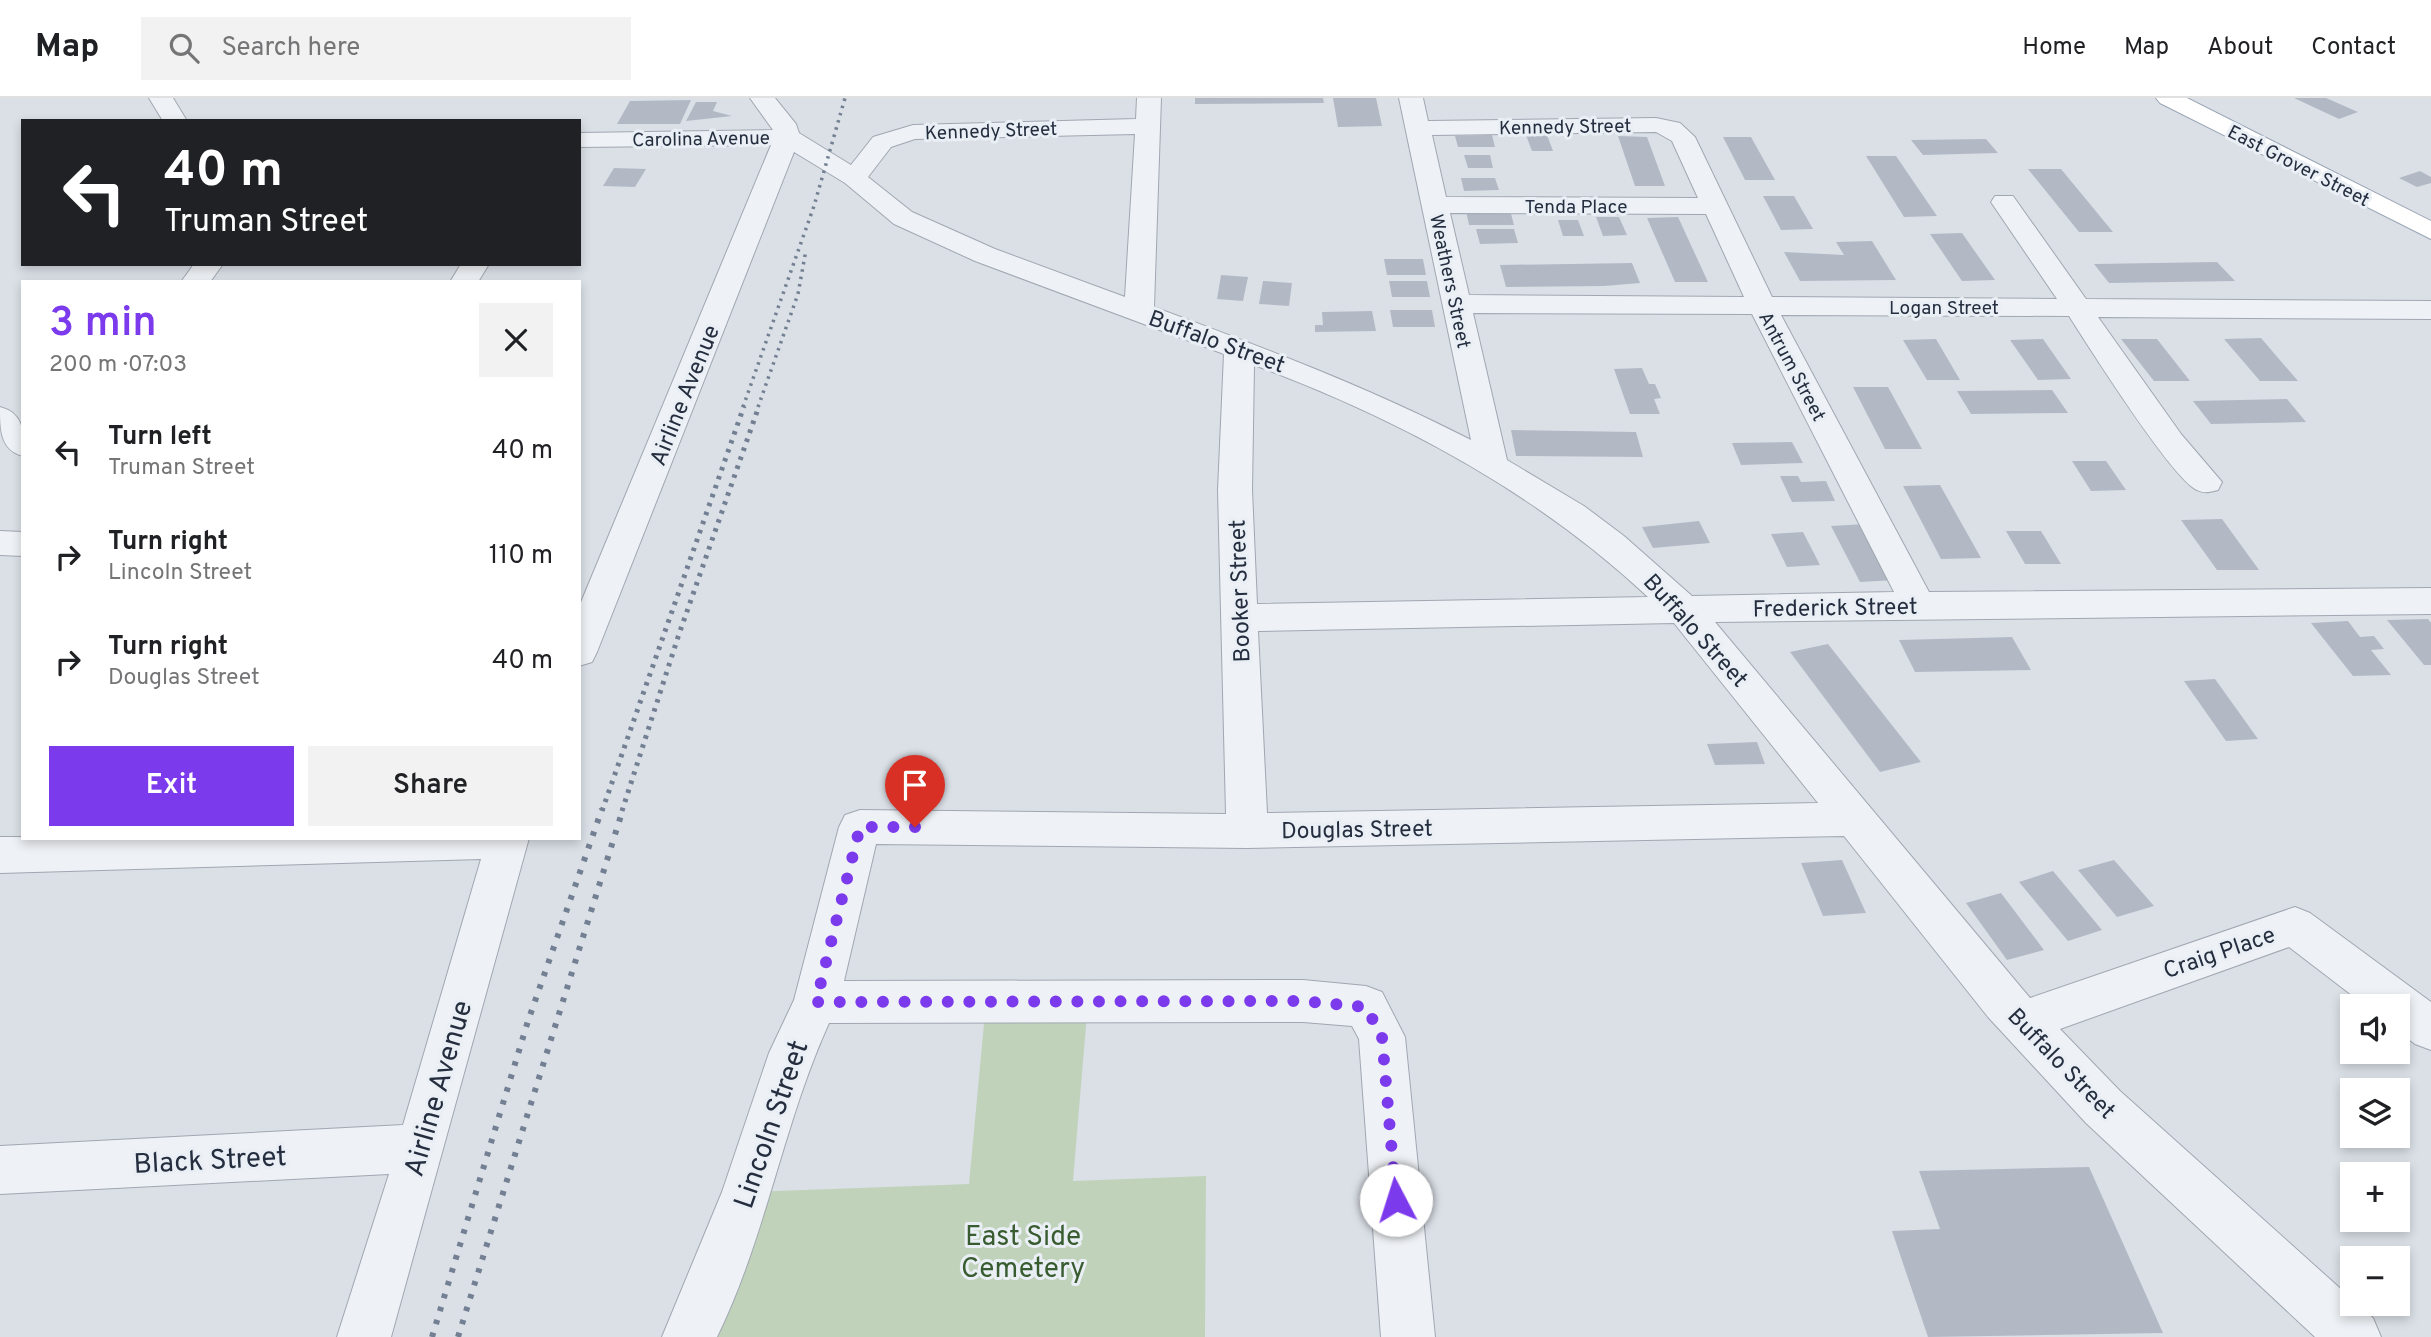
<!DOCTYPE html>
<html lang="en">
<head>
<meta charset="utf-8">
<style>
	body { margin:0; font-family:Overpass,sans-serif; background:#f2f2f2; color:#202124; height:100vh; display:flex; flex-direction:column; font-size:26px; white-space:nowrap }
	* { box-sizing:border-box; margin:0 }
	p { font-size:23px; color:#757577 }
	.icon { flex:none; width:38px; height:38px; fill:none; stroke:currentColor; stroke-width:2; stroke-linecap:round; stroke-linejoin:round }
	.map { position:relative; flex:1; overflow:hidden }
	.side { position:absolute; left:21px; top:182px; width:560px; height:560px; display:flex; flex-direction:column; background:#fff; border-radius:0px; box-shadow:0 4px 10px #0003 }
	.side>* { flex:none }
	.banner { position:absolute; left:21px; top:21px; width:560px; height:147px; border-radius:0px; box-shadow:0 4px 10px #0003; background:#202124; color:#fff; overflow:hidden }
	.fabs { position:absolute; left:2340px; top:896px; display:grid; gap:14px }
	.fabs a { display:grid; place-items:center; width:70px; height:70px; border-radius:0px; background:#fff; box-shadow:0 4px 10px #0003; font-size:35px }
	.pin { position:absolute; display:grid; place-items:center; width:60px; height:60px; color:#fff; margin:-72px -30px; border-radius:50% 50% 50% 0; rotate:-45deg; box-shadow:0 0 7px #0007 }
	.pin .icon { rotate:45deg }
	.me { position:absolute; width:77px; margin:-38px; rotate:355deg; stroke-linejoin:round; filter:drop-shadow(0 0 5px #0008) }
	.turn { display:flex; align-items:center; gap:24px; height:147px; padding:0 28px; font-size:32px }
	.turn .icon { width:91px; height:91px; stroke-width:2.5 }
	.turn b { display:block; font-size:49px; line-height:60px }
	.round { display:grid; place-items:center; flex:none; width:74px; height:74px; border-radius:0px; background:#f2f2f2 }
	.head { display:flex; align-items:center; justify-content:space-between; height:119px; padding:0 28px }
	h1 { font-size:42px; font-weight:600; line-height:52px; color:#7c3aed }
	.primary-button { display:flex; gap:14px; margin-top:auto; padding:14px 28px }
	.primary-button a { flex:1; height:80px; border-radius:0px; background:#7c3aed; color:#fff; font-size:28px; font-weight:600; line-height:80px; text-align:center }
	.primary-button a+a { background:#f2f2f2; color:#202124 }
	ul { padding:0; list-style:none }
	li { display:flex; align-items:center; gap:21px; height:105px; padding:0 28px }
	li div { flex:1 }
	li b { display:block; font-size:26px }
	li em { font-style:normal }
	header { display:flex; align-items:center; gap:42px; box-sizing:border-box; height:98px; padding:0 35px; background:#fff; border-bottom:2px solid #e0e0e0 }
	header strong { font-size:33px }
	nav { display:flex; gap:38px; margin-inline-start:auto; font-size:24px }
	.search { width:490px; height:63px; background:#f2f2f2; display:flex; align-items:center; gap:18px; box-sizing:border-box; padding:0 24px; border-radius:0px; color:#757577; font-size:26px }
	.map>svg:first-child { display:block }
	.green { fill:#c1d2bb }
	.building { fill:#b2b9c5 }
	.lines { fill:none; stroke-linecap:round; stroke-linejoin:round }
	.minor-casing { stroke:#a0a7b1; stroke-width:2 }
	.major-casing { stroke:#99a4b4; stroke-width:2 }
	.minor { fill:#eef1f5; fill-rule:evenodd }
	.major { fill:#fff; fill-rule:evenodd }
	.rail-far2 { stroke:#737f92; stroke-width:3.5; stroke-dasharray:2.5 5; stroke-linecap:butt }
	.rail-far1 { stroke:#737f92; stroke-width:5; stroke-dasharray:3.5 6; stroke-linecap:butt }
	.rail { stroke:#737f92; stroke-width:6; stroke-dasharray:4.5 9; stroke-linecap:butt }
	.route { stroke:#7c3aed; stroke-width:12; stroke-dasharray:0 21.6 }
	.labels { text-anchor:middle; stroke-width:6; stroke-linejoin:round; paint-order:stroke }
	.far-street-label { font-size:19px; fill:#242e3f; stroke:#eaeff5 }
	.street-label { font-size:23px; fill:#242e3f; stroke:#eaeff5 }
	.near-street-label { font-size:28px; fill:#242e3f; stroke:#eaeff5 }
	.near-park-label { font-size:28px; fill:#385c30; stroke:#eaeff5 }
</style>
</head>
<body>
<header>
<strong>Map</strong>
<div class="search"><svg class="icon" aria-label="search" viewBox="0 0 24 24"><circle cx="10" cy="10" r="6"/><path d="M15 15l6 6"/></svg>Search here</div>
<nav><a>Home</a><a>Map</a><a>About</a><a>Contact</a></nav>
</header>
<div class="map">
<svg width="2431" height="1239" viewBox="0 0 2431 1239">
	<rect width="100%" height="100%" fill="#dbe0e7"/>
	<!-- green -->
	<path class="green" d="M986,904h102l-15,179 133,-5 -1,161h-516l58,-145 222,-8z"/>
	<!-- building -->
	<path class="building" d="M1195,0h128l1,5 -129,1z
		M1333,0h43l6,28 -44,1z
		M2294,0h32l32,14 -19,7z
		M691,2l-11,24h-63l13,-23z
		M696,4h21l-4,9 19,5 -46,5z
		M1492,37l3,12h-37l-3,-11z
		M1526,37h21l6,16h-21z
		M1618,38l29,1 18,49h-30z
		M1723,39h28l24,43h-30z
		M1986,41l12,14 -75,2 -12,-15z
		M1464,57h26l3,13h-25z
		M1866,58h30l41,60 -33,1z
		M614,70l32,1 -11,18 -32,-1z
		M2028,71h33l52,63h-34z
		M2420,73l11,6v6l-14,4 -18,-9z
		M1461,80h34l4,12 -35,1z
		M1763,98h31l19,33 -32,1z
		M1510,112l4,15h-45l-3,-14z
		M1596,119h23l8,18 -24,1z
		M1678,119l30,65h-33l-28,-64z
		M1558,122h20l6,16h-21z
		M1476,131h38l4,14 -38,1z
		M1962,135l33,47 -33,1 -32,-47z
		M1872,143l24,39 -96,1 -16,-29 60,3 -8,-13z
		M1384,161h39l3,16h-39z
		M2217,164l18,19 -126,2 -15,-19z
		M1632,165l8,20 -36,3 -98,1 -6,-22z
		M1221,177l27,2 -5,24 -26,-2z
		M1263,183l29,2 -3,23 -30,-2z
		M1389,183h38l3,16h-38z
		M1390,212h42l3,17h-42z
		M1372,213l4,20 -61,1v-7h8l-1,-13z
		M2261,240l37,43h-38l-36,-42z
		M1936,241l24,41h-33l-24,-40z
		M2043,241l28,40 -33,1 -28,-40z
		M2121,241h36l33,42h-36z
		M1642,270l7,16h6l6,14 -7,1 6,15h-30l-16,-45z
		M1853,289h35l34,62h-37z
		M2052,292l16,23 -97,1 -14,-23z
		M2287,301l19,23 -95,2 -18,-23z
		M1511,332l125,2 7,25 -127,-1z
		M1792,344l11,21 -62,2 -9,-22z
		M2072,363h34l20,29 -35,1z
		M1780,378h18l3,6 25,-1 9,20 -43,1z
		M1940,387l41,73 -40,1 -38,-73z
		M2222,421l37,51h-42l-36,-50z
		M1699,423l11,22 -57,5 -11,-21z
		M1866,426l30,56 -36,2 -29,-56z
		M2006,433h35l20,33h-36z
		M1803,434l17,33 -33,2 -16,-33z
		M2428,521l3,4v42h-7l-37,-45z
		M2348,523l12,16 14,-1 10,13 -13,1 20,25 -38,1 -42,-53z
		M2012,539l19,33 -116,2 -16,-32z
		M1828,546l93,118 -41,10 -90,-120z
		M2215,581l43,60 -32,2 -42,-60z
		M1757,644l8,22 -50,1 -8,-21z
		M1842,762l24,53 -43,3 -22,-53z
		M2114,762l40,46 -37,11 -39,-47z
		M2053,773l49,59 -34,11 -49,-59z
		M2001,795l43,57 -37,10 -41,-57z
		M2089,1069l74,166 -235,4 -36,-106 48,-2 -21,-58z"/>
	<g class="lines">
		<defs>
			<path id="minor" d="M149,0h24l14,23h-24z
				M750,0h25l21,26 3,9 52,32 22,-28 40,-12 223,-6 1,-21h24l-7,209c110,41 212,79 317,133l-72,-342h24l5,23 228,-3 24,5 15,14 77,160 285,2 -66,-97 4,-6h18l73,103 345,2v18l-333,-2 83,117 41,48 -4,8c-8,2 -14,4 -21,0 -25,-11 -108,-143 -128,-174l-288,-1 148,277 502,-4v26l-716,8 315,376 265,-91 15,6 121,89v48l-16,-6 -17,-13v-25h-32l-77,-59 -229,82 60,62 232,208v5h5l16,14 8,19h-66l-229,-214 -98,-106 -144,-181 -597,12 -371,-4 -32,137 459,-1 63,6 16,6 23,45 30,300h-54l-22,-298 -7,-13 -49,-4 -474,1c-46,101 -63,214 -112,314h-55l60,-145 47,-139 25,-53 45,-173 6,-12 15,-5 366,4 -8,-324 6,-136 -249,-93 -81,-37 -49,-41 -51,-31 -197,500 -5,10 -13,4v-59l192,-462 -192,2v-14l194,-3zM1656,34l16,9 26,57 -252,-1 -14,-62zM1135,36l-10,163 -130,-48 -83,-37 -44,-35 23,-30 24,-8zM1450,115l256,1 38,83 -275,-2zM1473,215l279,1 142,278 -202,4 -68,-60 -40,-30 -77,-46zM1254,267c143,53 282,127 394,232l-391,7 -5,-114zM1674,525l144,180 -551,10 -9,-182z
				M194,166h29l-13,18h-29z
				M461,166h28l-11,18h-28z
				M0,309c26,7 23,27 23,49 -23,-6 -23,-27 -23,-49z
				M0,433l23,1v24l-23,-1z
				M0,739l529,1 -138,499h-54l52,-163 -389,20v-48l403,-21 78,-266 -481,14z"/>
			<path id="major" d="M2156,0h31l244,123v18l-271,-136z"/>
		</defs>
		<!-- minor casing -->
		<use href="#minor" class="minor-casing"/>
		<!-- major casing -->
		<use href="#major" class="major-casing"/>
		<!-- minor -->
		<use href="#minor" class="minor"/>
		<!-- major -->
		<use href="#major" class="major"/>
		<!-- rail-far2 -->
		<path class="rail-far2" d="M743,309l71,-201 31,-108
			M758,309l40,-113 8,-44"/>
		<!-- rail-far1 -->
		<path class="rail-far1" d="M602,713l142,-405
			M622,713l56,-174 81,-231"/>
		<!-- rail -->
		<path class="rail" d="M432,1239l96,-316 74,-212
			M458,1239l165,-528"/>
	</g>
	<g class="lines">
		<!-- route -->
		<path class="route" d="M915,729h-55l-44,175 487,-1 63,6 16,30 14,163"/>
	</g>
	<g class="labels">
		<!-- far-street labels -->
		<g class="far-street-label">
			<text transform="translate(1565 28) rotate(-1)" y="7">Kennedy Street</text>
			<text transform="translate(991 32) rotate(-2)" y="7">Kennedy Street</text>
			<text transform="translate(701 40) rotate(-1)" y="7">Carolina Avenue</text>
			<text transform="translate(2299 67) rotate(27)" y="7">East Grover Street</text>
			<text x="1576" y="115">Tenda Place</text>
			<text transform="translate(1451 183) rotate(78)" y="7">Weathers Street</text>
			<text x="1944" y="216">Logan Street</text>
			<text transform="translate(1793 268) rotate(62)" y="7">Antrum Street</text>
		</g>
		<!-- street labels -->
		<g class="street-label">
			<text transform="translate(1217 243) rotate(20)" y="8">Buffalo Street</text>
			<text transform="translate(684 297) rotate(-68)" y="8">Airline Avenue</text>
			<text transform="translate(1239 493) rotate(-92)" y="8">Booker Street</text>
			<text transform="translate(1835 509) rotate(-1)" y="8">Frederick Street</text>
			<text transform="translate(1696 532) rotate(48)" y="8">Buffalo Street</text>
			<text transform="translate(1357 731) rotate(-1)" y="8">Douglas Street</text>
			<text transform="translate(2219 854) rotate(-19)" y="8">Craig Place</text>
			<text transform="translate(2062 965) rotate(46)" y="8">Buffalo Street</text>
		</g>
		<!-- near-street labels -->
		<g class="near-street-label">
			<text transform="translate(437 990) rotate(-74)" y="10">Airline Avenue</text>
			<text transform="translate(770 1026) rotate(-71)" y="10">Lincoln Street</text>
			<text transform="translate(210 1061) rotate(-3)" y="10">Black Street</text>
		</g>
		<!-- near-park labels -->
		<g class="near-park-label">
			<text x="1023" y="1147">East Side<tspan x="1023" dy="32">Cemetery</tspan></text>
		</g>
	</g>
</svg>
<div class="fabs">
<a><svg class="icon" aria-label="sound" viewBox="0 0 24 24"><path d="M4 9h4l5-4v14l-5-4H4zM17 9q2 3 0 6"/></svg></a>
<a><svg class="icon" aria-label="layers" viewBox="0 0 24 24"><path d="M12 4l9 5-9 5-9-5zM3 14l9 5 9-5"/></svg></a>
<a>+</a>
<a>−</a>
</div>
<div class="pin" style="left:915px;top:729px;background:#d93025"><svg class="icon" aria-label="arrive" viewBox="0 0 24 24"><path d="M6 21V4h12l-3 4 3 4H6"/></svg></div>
<svg class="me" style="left:1396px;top:1102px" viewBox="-20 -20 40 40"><circle r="19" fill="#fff"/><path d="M0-13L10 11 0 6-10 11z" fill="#7c3aed"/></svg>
<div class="banner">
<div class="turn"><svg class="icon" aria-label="left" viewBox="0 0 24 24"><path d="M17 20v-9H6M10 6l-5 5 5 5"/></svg><div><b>40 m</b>Truman Street</div></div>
</div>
<section class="side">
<div class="head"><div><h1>3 min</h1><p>200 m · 07:03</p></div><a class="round"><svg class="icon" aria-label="close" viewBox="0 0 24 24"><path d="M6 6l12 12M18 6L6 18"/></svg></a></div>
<ul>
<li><svg class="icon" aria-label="left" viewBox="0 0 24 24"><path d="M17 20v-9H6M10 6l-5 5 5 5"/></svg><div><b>Turn left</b><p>Truman Street</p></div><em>40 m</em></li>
<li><svg class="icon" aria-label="right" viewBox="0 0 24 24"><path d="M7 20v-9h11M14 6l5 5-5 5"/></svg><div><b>Turn right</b><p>Lincoln Street</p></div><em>110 m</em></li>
<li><svg class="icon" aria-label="right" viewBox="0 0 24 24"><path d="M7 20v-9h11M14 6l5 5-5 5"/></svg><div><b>Turn right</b><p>Douglas Street</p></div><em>40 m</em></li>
</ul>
<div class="primary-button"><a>Exit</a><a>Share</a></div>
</section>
</div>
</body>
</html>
